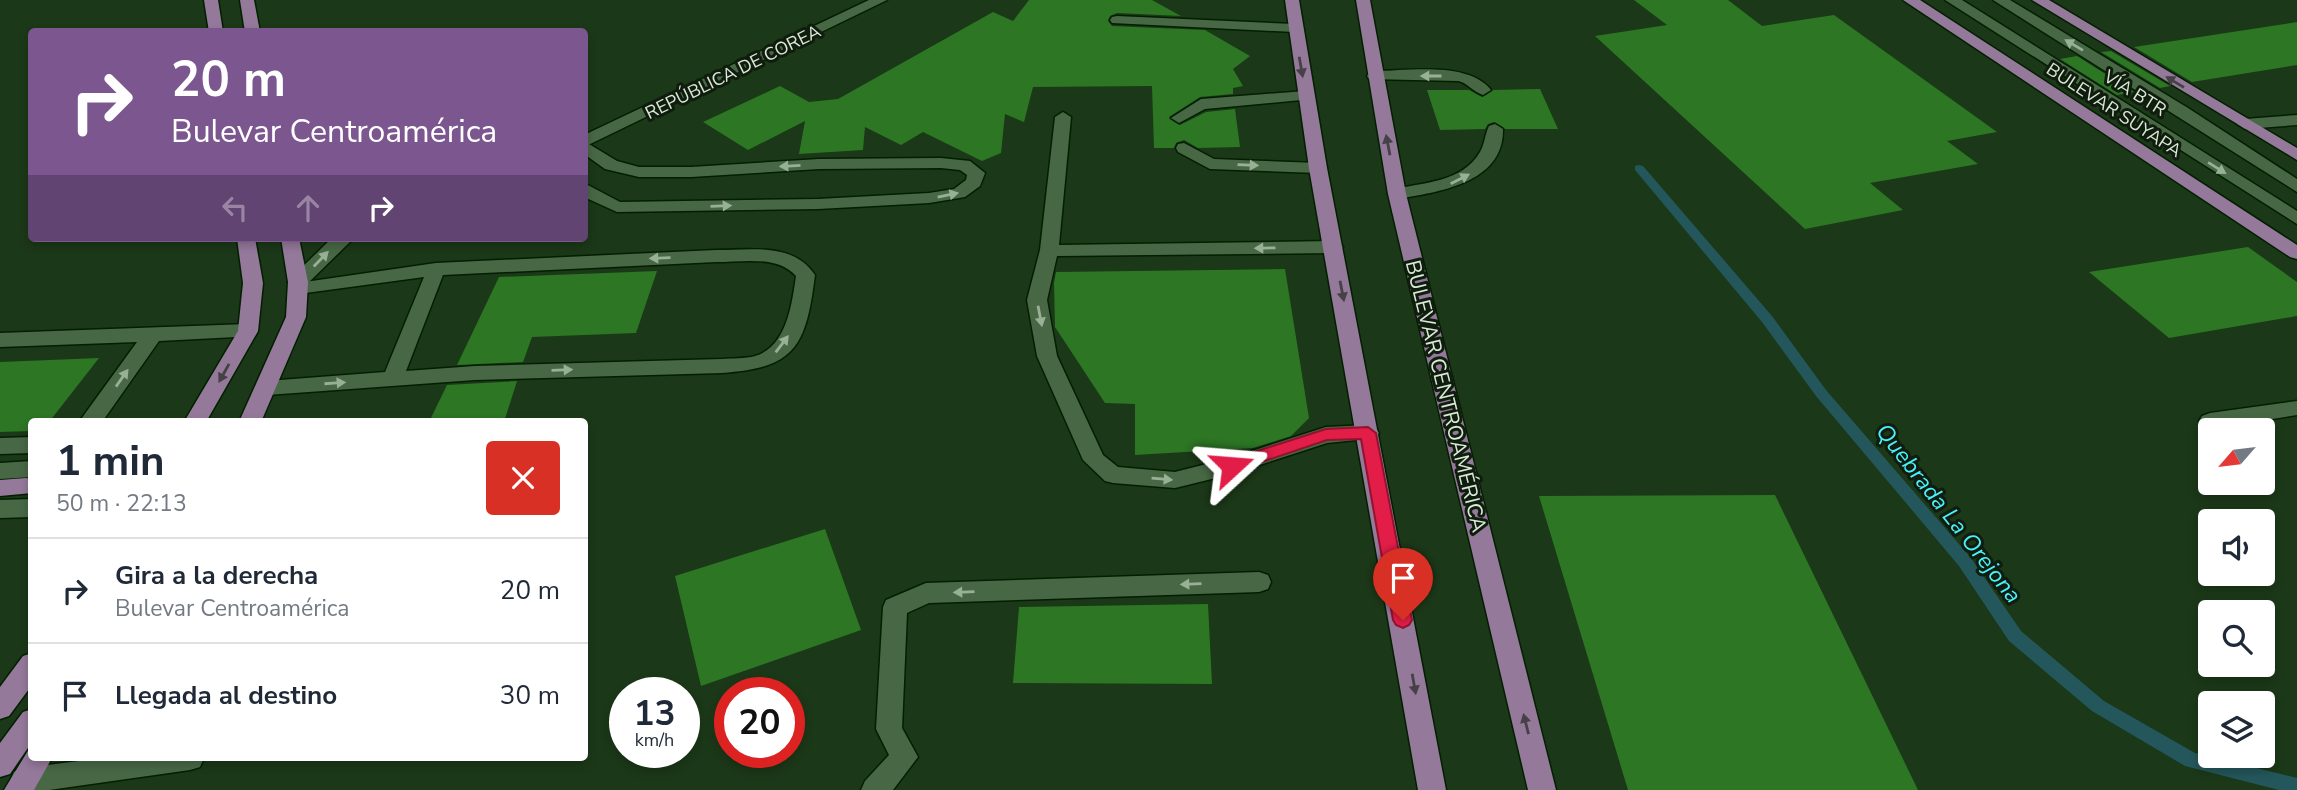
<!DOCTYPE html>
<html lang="es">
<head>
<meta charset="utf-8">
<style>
	body { margin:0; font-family:"Nunito Sans",sans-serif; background:#f2f2f3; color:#1f2937; height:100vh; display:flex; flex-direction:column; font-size:26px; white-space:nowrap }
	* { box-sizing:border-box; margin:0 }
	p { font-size:23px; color:#747a83 }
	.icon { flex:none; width:38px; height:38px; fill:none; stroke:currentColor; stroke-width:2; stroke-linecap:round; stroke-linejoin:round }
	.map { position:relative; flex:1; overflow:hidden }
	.drawer { position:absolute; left:28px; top:418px; width:560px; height:343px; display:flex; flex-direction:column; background:#fff; border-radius:7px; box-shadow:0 4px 10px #0003 }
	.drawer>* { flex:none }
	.hud { position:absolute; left:28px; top:28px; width:560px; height:214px; border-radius:7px; box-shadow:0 4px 10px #0003; background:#7b568f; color:#fff; overflow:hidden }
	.needle { width:46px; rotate:242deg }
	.tools { position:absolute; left:2198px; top:418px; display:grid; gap:14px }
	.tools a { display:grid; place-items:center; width:77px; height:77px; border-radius:7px; background:#fff; box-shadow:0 4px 10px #0003; font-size:35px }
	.speed { position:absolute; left:609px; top:677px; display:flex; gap:14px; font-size:35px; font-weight:700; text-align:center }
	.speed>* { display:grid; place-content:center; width:91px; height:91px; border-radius:50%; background:#fff; box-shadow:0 4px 10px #0003; line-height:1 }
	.speed small { font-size:18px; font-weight:400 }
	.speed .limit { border:10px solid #d22; background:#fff; color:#111 }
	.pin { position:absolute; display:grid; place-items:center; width:60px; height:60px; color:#fff; margin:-72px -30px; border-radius:50% 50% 50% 0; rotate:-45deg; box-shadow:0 0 7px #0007 }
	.pin .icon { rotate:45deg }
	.me { position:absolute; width:77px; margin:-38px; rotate:71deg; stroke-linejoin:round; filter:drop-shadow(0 0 5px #0008) }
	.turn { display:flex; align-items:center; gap:24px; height:147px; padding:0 28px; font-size:32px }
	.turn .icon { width:91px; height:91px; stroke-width:2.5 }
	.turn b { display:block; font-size:49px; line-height:60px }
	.lanes { display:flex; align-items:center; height:66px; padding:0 28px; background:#0003; justify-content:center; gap:35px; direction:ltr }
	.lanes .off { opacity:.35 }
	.round { display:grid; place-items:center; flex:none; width:74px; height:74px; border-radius:7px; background:#f2f2f3 }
	.overview { display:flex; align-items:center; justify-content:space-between; height:119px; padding:0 28px }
	h1 { font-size:42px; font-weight:700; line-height:52px }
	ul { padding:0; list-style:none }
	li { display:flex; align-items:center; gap:21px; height:105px; padding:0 28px; border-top:2px solid #e0e1e3 }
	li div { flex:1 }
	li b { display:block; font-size:26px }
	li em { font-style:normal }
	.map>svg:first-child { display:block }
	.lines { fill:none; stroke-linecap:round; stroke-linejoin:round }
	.stream { fill:#24575b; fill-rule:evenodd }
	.building { fill:#2c7624 }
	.service-casing { stroke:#031f01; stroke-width:3 }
	.tertiary-casing { stroke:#031f01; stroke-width:3 }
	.primary-casing { stroke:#031f01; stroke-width:3 }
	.service { fill:#486845; fill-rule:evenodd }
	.tertiary { fill:#486845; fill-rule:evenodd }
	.primary { fill:#95799b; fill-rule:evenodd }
	.oneway { fill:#98b095 }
	.oneway2 { fill:#454146 }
	.route { fill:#e11d48; stroke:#92132f; stroke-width:2 }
	.labels { text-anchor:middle; stroke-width:6; stroke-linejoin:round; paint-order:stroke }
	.far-street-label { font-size:18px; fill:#d9ead6; stroke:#0f1c0e }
	.street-label { font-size:21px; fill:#d9ead6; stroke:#0f1c0e }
	.water-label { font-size:23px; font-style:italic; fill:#49f1fd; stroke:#0f1c0e }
</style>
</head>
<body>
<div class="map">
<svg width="2297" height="790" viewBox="0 0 2297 790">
	<rect width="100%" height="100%" fill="#1b3818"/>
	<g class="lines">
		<!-- stream -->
		<path class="stream" d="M1639,165l4,1 129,150 54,74 145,168 50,73 83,70 91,52 102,25v12h-18l-94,-24 -93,-55 -83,-70 -50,-75 -143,-170 -54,-74 -127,-152v-4z"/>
	</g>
	<!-- building -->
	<path class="building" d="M1029,0h123l29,16 -64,-3 -7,3 -2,5 4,5 93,4 45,26 -17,13 10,17 -10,2v6l-33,3 -31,20 11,8 26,-13 29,-3 5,38 -42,1 -14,-8 -8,3 -2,5h-20l-2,-62 -119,1 -9,35 -19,-8 -4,39 -19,8 -59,-29 -22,13 -36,-18 -2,23 -64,4 6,-33 -57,29 -45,-28 77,-36 29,16 29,-3 155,-87 20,9z
		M1634,0h94l34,26 72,-11 163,117 -50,9 31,23 -108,19 33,27 -98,19 -210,-193 72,-11z
		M2297,22v43l-105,17 -58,-35z
		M2111,51l59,35 -10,2 -59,-36z
		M2077,56l57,36 -17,3 -57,-36z
		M1540,89l18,40h-53l-11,-7 -6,2 -3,5 -45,1 -13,-40h42l13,7 11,-7z
		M2248,247l49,35v34l-128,22 -80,-66z
		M1285,269l24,149 -18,18 -38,12 -118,7v-51l-30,-1 -50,-76 -1,-44 2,-11z
		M657,271l-21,62 -104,4 -9,25 -66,3 42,-88z
		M99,358l-50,64h-17v9l-32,1v-70z
		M517,381l-13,41h-75l18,-37z
		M1775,495l143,295h-290l-89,-294z
		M825,529l36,101 -160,56 -26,-110z
		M1208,604l4,80 -199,-1 6,-76z"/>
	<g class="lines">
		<defs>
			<path id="service" d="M1945,0h17l335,211v13z
				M1993,0h17l178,108 109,71v13z
				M1117,16l177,8 7,4 -7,4 -182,-9 -2,-3 2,-3z
				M1375,71c34,0 93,-10 116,19l-8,5c-10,-3 -15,-12 -25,-14l-89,-2 -2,-3 2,-3z
				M1306,91l8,5 -2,3 -107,10 -26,14 -8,-5 30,-19z
				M1063,112l8,5 -12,128 275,-4 9,6 -9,6 -277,3 -10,44 10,56 46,99 15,12 57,5 55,-14 96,-31 42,-2 8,3 3,5 -3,5 -49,5 -95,31 -57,14 -62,-5 -8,-2 -22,-21 -46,-104 -10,-56 13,-50 15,-133z
				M2297,115v10l-52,4 -8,-5 8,-5z
				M1495,124l8,5c1,55 -66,63 -106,70l-9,-5 3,-4c32,-8 71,-7 89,-38 5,-9 5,-18 9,-26z
				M584,141l33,20 22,6h52l128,-8 122,-1 29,3 15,12 -5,13 -15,11 -36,6 -111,6 -201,3 -33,-15v-14l36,19 198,-3 111,-6 25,-4 12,-9 1,-5 -7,-5 -19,-2 -122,1 -128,8h-52l-34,-8 -21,-15z
				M1184,143l30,16 104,4 9,5 -9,5 -108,-4 -32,-17 -2,-4 2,-4z
				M716,250c35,0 77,-8 99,25 -9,71 -19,93 -93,98l-247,7 -208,15 -7,-2 -3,-5 3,-5 7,-2 118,-9 39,-95 -126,17 -7,-2 -3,-4 3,-4 145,-21zM716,262c27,0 61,-7 80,14 -4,27 -9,71 -41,80 -10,3 -22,2 -33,3l-247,7 -69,5 37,-96z
				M248,324l7,2 3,5 -3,5 -96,5 -57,81h-23l58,-80 -137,5v-14z
				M2297,401v14l-87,14 -8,-3 -3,-5 3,-5 8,-3z
				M32,437v16l-32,1v-16z
				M1259,572l9,3 3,7 -3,7 -9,3 -330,11 -22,10 -5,115 16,29 -25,33h-32l4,-9 24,-26 -13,-26 7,-122 3,-7 40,-17z
				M102,758h102l-4,9 -10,3 -141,20h-34l-5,-9 4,-9 10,-4z"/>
			<path id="tertiary" d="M869,0h18l-303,147v-12z
				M332,238h22l-49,48h-14l-3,-4 3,-4z
				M32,461v16l-32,2v-16z
				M32,499v18l-32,1v-18z"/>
			<path id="primary" d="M204,0h14l5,32h-14z
				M240,0h14l6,32h-15z
				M1285,0h14l28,168 119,622h-28l-109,-622z
				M1356,0h14l36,194 150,596h-28l-140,-596z
				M1903,0h17l377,245v14l-7,-2z
				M2032,0h17l248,148v12z
				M237,238h18l8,45 -5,48 -52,91h-22l54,-91 5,-48z
				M281,238h18l9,44 -2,35 -45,105h-22l47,-105 2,-35z
				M26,478l6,1v14l-32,3v-16z
				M32,653v32l-23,31 -9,3v-32l23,-31z
				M32,709v33l-22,32 -10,3v-34l23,-31z
				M29,749h3v9h20l-18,32h-30z"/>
		</defs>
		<!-- service casing -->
		<use href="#service" class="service-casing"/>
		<!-- tertiary casing -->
		<use href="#tertiary" class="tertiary-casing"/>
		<!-- primary casing -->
		<use href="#primary" class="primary-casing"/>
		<!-- service -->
		<use href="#service" class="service"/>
		<!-- tertiary -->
		<use href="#tertiary" class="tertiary"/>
		<!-- primary -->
		<use href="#primary" class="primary"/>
	</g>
	<!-- one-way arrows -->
	<defs><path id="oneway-solid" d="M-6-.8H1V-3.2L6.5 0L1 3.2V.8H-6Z" transform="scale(1.75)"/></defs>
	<g class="oneway">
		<use href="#oneway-solid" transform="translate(2074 45) rotate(-149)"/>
		<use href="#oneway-solid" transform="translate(1431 76) rotate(-180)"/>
		<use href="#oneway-solid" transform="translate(1248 165) rotate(2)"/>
		<use href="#oneway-solid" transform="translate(790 166) rotate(177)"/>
		<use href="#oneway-solid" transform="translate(2217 168) rotate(32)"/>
		<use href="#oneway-solid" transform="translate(1460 179) rotate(-27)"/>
		<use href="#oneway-solid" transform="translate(948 195) rotate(-11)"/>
		<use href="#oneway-solid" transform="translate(721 206) rotate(-2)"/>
		<use href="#oneway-solid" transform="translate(1265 248) rotate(179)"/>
		<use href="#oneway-solid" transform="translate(660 258) rotate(178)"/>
		<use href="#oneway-solid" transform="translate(321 259) rotate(-46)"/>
		<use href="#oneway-solid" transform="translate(1040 316) rotate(79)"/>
		<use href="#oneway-solid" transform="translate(782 344) rotate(-53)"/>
		<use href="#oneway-solid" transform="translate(562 370) rotate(-2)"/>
		<use href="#oneway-solid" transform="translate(122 378) rotate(-55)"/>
		<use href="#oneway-solid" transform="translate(335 383) rotate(-4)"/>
		<use href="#oneway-solid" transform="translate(1162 479) rotate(5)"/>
		<use href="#oneway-solid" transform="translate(1191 584) rotate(178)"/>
		<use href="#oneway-solid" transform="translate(964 592) rotate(178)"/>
	</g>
	<g class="oneway2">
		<use href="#oneway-solid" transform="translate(1301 67) rotate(80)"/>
		<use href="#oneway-solid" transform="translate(2175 82) rotate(-149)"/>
		<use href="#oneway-solid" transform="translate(1388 145) rotate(-101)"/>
		<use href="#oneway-solid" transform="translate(1342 291) rotate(79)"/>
		<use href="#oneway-solid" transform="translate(224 373) rotate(119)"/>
		<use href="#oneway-solid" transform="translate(1414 684) rotate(80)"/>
		<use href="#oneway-solid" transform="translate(1526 724) rotate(-104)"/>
	</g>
	<!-- route -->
	<path class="route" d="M1368,427l8,6 36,187 -3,5 -6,3 -7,-3 -3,-5 -32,-181 -34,1 -95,32 -8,-6 2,-5 100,-32z"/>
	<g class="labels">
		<!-- far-street labels -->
		<g class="far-street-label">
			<text transform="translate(733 72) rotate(-26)" y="6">REPÚBLICA DE COREA</text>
			<text transform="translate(2135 93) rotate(32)" y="6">VÍA BTR</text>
			<text transform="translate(2114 110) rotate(33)" y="6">BULEVAR SUYAPA</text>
		</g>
		<!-- street labels -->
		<g class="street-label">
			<text transform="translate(1446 396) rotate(76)" y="7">BULEVAR CENTROAMÉRICA</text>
		</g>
		<!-- water labels -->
		<g class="water-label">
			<text transform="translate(1949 513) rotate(52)" y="8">Quebrada La Orejona</text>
		</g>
	</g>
</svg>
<div class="tools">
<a><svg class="needle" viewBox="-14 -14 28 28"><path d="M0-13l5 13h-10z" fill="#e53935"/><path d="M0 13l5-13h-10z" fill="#747a83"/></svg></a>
<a><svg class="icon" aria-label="sound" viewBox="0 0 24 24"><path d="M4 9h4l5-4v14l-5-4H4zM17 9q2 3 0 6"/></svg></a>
<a><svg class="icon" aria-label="search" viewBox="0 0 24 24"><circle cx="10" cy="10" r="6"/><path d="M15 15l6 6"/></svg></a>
<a><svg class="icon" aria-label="layers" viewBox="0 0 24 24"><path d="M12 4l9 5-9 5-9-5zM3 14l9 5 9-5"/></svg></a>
</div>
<div class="speed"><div>13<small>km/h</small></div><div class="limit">20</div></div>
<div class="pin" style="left:1403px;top:620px;background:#d93025"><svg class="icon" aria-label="arrive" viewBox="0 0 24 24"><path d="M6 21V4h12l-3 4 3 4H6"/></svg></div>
<svg class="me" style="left:1232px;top:466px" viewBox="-20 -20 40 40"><path d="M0-17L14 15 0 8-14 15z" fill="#e11d48" stroke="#fff" stroke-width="4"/></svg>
<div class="hud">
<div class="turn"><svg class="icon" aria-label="right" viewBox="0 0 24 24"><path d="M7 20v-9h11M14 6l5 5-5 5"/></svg><div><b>20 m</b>Bulevar Centroamérica</div></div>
<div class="lanes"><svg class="icon off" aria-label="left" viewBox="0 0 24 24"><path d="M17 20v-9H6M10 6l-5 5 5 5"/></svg><svg class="icon off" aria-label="ahead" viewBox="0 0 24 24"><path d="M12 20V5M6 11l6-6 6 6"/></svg><svg class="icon" aria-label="right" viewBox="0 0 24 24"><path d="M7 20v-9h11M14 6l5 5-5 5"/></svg></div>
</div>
<section class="drawer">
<div class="overview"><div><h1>1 min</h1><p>50 m · 22:13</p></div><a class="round" style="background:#d93025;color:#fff"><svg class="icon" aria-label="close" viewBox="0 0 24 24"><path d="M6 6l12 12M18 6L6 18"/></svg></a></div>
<ul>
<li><svg class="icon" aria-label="right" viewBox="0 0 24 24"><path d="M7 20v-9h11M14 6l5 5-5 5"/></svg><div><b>Gira a la derecha</b><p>Bulevar Centroamérica</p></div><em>20 m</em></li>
<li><svg class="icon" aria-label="arrive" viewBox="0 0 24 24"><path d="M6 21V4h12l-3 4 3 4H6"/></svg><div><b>Llegada al destino</b></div><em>30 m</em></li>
</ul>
</section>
</div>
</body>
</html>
